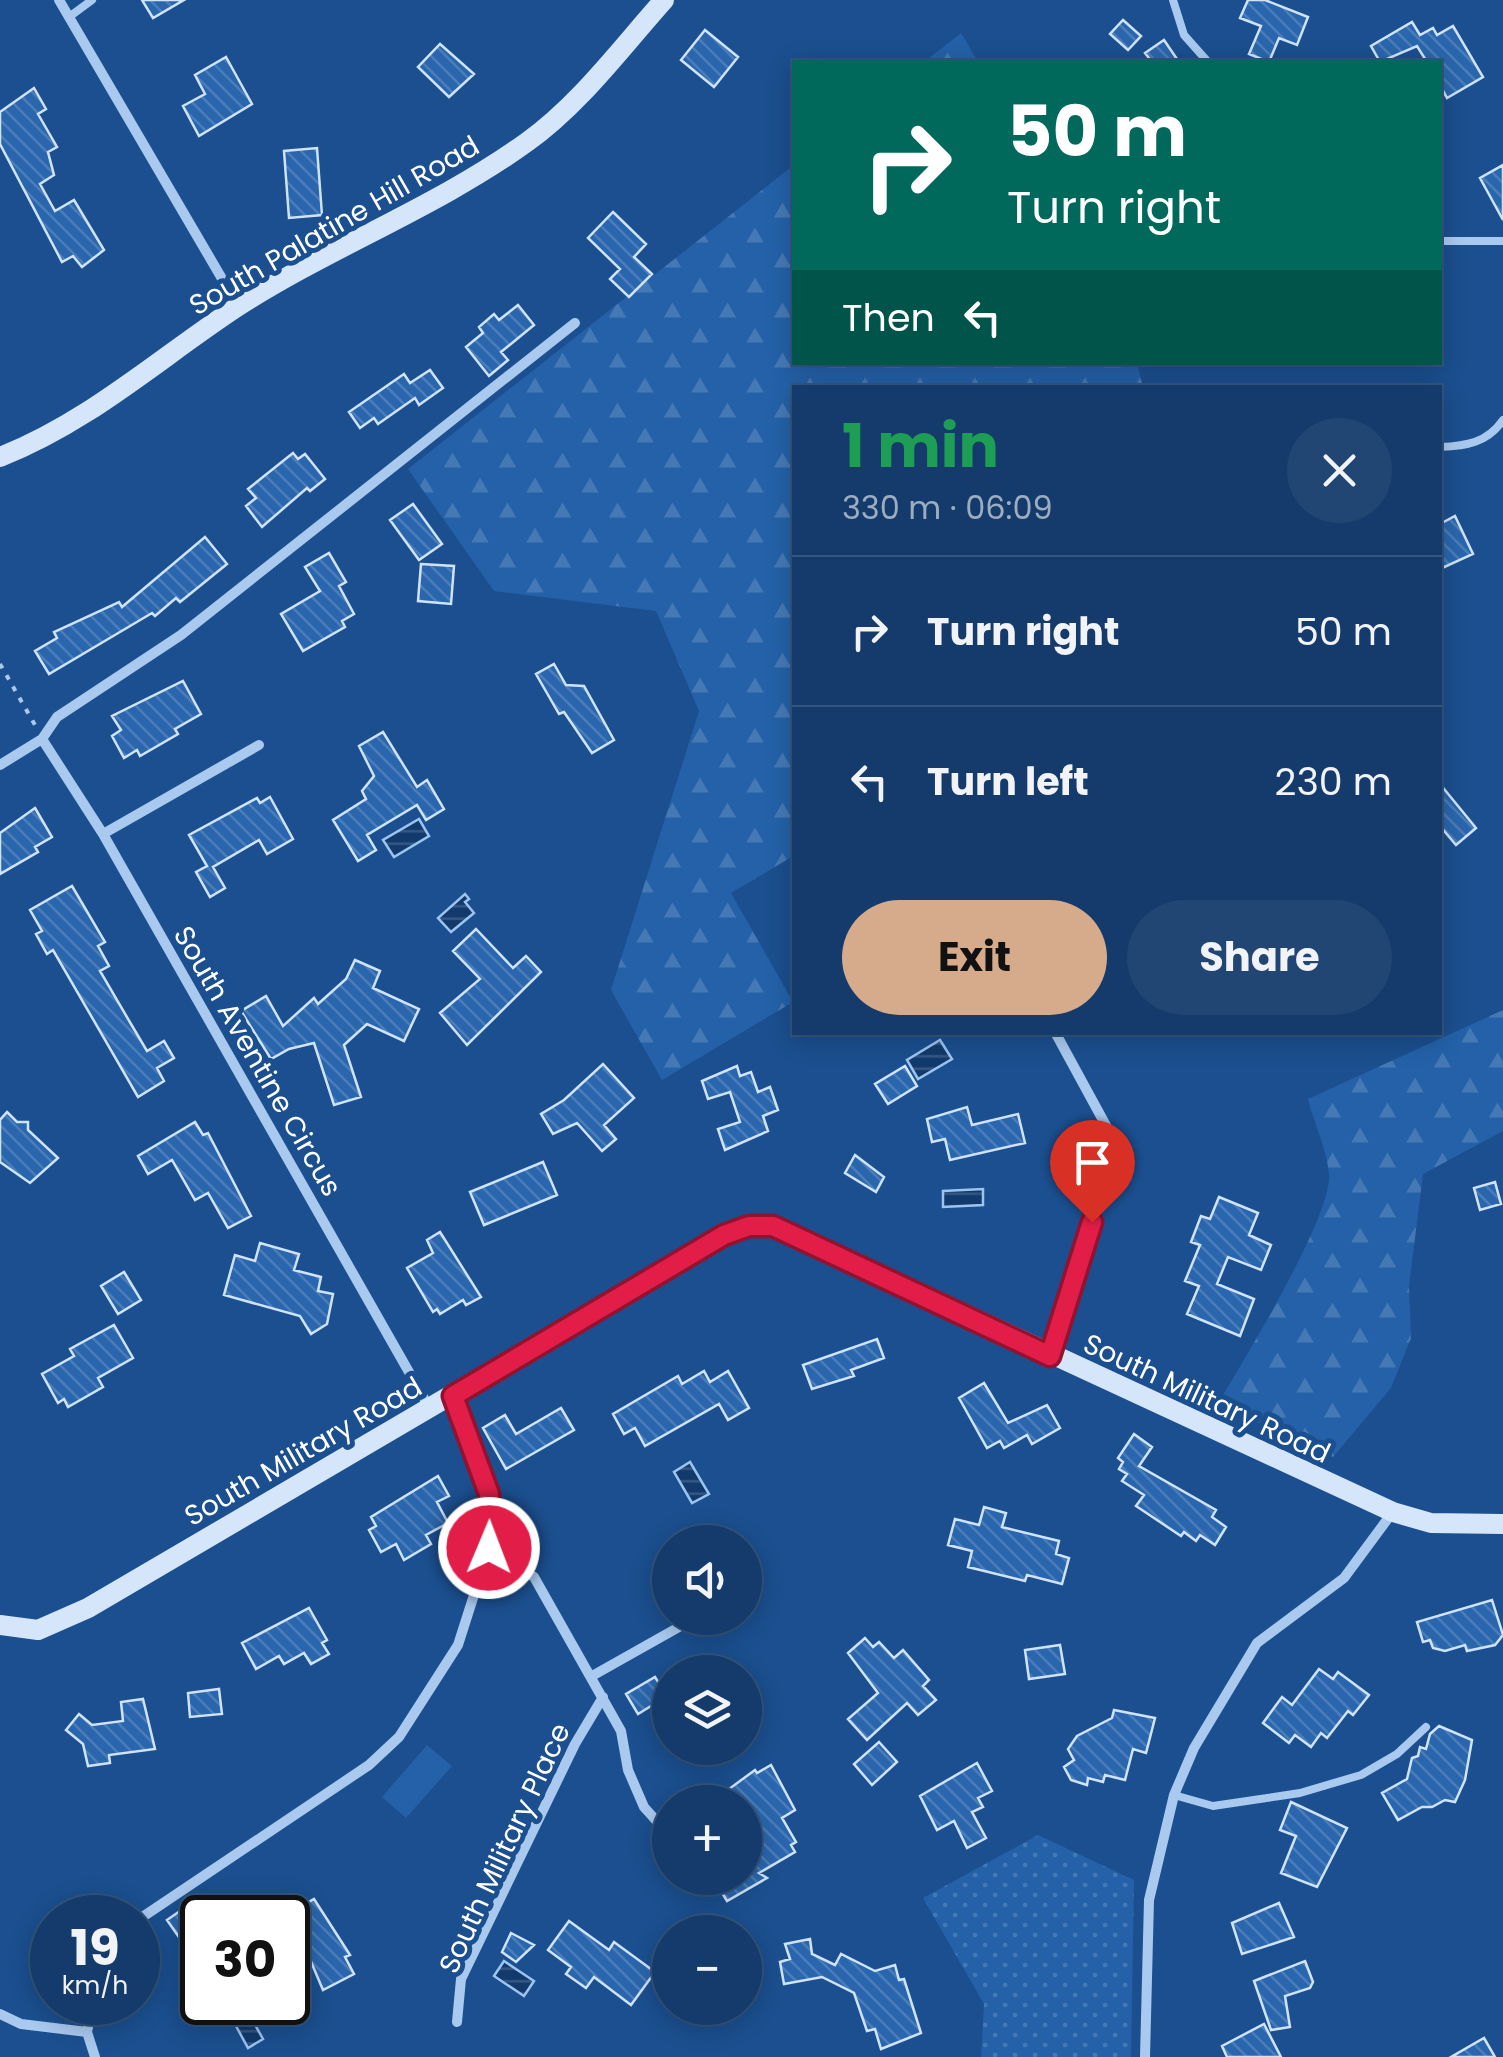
<!DOCTYPE html>
<html lang="en">
<head>
<meta charset="utf-8">
<style>
	body { margin:0; font-family:Poppins,sans-serif; background:#214673; color:#f1f3f6; height:100vh; display:flex; flex-direction:column; font-size:38px; white-space:nowrap }
	* { box-sizing:border-box; margin:0 }
	p { font-size:32px; color:#9dadc1 }
	.icon { flex:none; width:55px; height:55px; fill:none; stroke:currentColor; stroke-width:2; stroke-linecap:round; stroke-linejoin:round }
	.map { position:relative; flex:1; overflow:hidden }
	.drawer { position:absolute; left:792px; top:385px; width:650px; height:650px; display:flex; flex-direction:column; background:#143b6b; border-radius:0px; box-shadow:0 5px 25px #0003,0 0 0 2px #33557e }
	.drawer>* { flex:none }
	.guide { position:absolute; left:792px; top:60px; width:650px; height:305px; border-radius:0px; box-shadow:0 5px 25px #0003,0 0 0 2px #33557e; background:#00695c; color:#fff; overflow:hidden }
	.tools { position:absolute; left:652px; top:1525px; display:grid; gap:20px }
	.tools a { display:grid; place-items:center; width:110px; height:110px; border-radius:50%; background:#143b6b; box-shadow:0 5px 25px #0003,0 0 0 2px #33557e; font-size:50px }
	.speed { position:absolute; left:30px; top:1895px; display:flex; gap:20px; font-size:50px; font-weight:700; text-align:center }
	.speed>* { display:grid; place-content:center; width:130px; height:130px; border-radius:50%; background:#143b6b; box-shadow:0 5px 25px #0003,0 0 0 2px #33557e; line-height:1 }
	.speed small { font-size:25px; font-weight:400 }
	.speed .limit { border:5px solid #111; border-radius:15px; background:#fff; color:#111 }
	.pin { position:absolute; display:grid; place-items:center; width:85px; height:85px; color:#fff; margin:-102px -42px; border-radius:50% 50% 50% 0; rotate:-45deg; box-shadow:0 0 10px #0007 }
	.pin .icon { rotate:45deg }
	.me { position:absolute; width:110px; margin:-55px; rotate:1deg; stroke-linejoin:round; filter:drop-shadow(0 0 8px #0008) }
	.turn { display:flex; align-items:center; gap:35px; height:210px; padding:0 50px; font-size:45px }
	.turn .icon { width:130px; height:130px; stroke-width:2.5 }
	.turn b { display:block; font-size:70px; line-height:85px }
	.then { display:flex; align-items:center; height:95px; padding:0 50px; background:#0003; gap:20px; font-size:38px }
	.round { display:grid; place-items:center; flex:none; width:105px; height:105px; border-radius:52px; background:#214673 }
	.head { display:flex; align-items:center; justify-content:space-between; height:170px; padding:0 50px }
	h1 { font-size:60px; font-weight:700; line-height:75px; color:#1e9e55 }
	.primary-button { display:flex; gap:20px; margin-top:auto; padding:20px 50px }
	.primary-button a { flex:1; height:115px; border-radius:60px; background:#d6ab8b; color:#111; font-size:40px; font-weight:700; line-height:115px; text-align:center }
	.primary-button a+a { background:#214673; color:#f1f3f6 }
	ul { padding:0; list-style:none }
	li { display:flex; align-items:center; gap:30px; height:150px; padding:0 50px; border-top:2px solid #33557e }
	li div { flex:1 }
	li b { display:block; font-size:38px }
	li em { font-style:normal }
	.map>svg:first-child { display:block }
	.grass { fill:url(#grass-dots) }
	.forest { fill:url(#forest-firs) }
	.pitch { fill:#2461a8 }
	.water { fill:url(#water-rules); stroke:#9cc4f0; stroke-width:2.5 }
	.building { fill:url(#building-back-hatch); stroke:#cfe3fa; stroke-width:2.5 }
	.lines { fill:none; stroke-linecap:round; stroke-linejoin:round }
	.path { stroke:#a9c9ee; stroke-width:4; stroke-dasharray:5 8; stroke-linecap:butt }
	.lane { stroke:#a9c9ee; stroke-width:8 }
	.street { stroke:#a9c9ee; stroke-width:10 }
	.secondary { stroke:#d6e6fa; stroke-width:20 }
	.route-casing { stroke:#92132f; stroke-width:25 }
	.route { stroke:#e11d48; stroke-width:18 }
	.labels { text-anchor:middle; stroke-width:10; stroke-linejoin:round; paint-order:stroke }
	.street-label { font-size:28px; fill:#fff; stroke:#1b4f8f }
</style>
</head>
<body>
<div class="map">
<svg width="1503" height="2057" viewBox="0 0 1503 2057">
	<defs>
		<pattern id="grass-dots" width="8" height="8" patternUnits="userSpaceOnUse" patternTransform="scale(2.5)"><rect width="8" height="8" fill="#2461a8"/><path d="M2 2h.1M6 6h.1" fill="none" stroke="#4579b5" stroke-width="1.8" stroke-linecap="round"/></pattern>
		<pattern id="forest-firs" width="22" height="20" patternUnits="userSpaceOnUse" patternTransform="scale(2.5)"><rect width="22" height="20" fill="#2461a8"/><path d="M5 1l3.5 6h-7zM16 11l3.5 6h-7z" fill="#4579b5"/></pattern>
		<pattern id="water-rules" width="6" height="5" patternUnits="userSpaceOnUse" patternTransform="scale(2.5)"><rect width="6" height="5" fill="#123a6d"/><path d="M0 2.5h6" fill="none" stroke="#365883"/></pattern>
		<pattern id="building-back-hatch" width="6" height="6" patternUnits="userSpaceOnUse" patternTransform="scale(2.5)"><rect width="6" height="6" fill="#2a66ad"/><path d="M-1 5l2 2M0 0l6 6M5-1l2 2" fill="none" stroke="#4a7db9"/></pattern>
	</defs>
	<rect width="100%" height="100%" fill="#1b4f8f"/>
	<!-- grass -->
	<path class="grass" d="M1038,1835l96,45 -3,177h-150l3,-53 -61,-106z"/>
	<!-- forest -->
	<path class="forest" d="M961,33l17,29h-54z
		M795,164v198l342,1 6,24 -348,1v467l-64,38 62,109 -131,78 -51,-90 88,-279 -43,-100 -162,-20 -86,-122z
		M1503,1010v121l-80,43 -14,112 2,52 -20,50 -58,69 -115,-53c24,-42 115,-188 111,-230 -2,-24 -15,-51 -21,-75z"/>
	<!-- pitch -->
	<path class="pitch" d="M427,1745l25,21 -46,52 -24,-21z"/>
	<!-- water -->
	<path class="water" d="M419,819l10,17 -35,21 -11,-17z
		M465,894l4,5 -4,3 9,11 -23,19 -13,-14z
		M940,1040l12,19 -34,20 -11,-19z
		M983,1189v16l-40,2v-16z
		M690,1462l19,32 -17,9 -18,-31z
		M504,1961l30,20 -10,15 -30,-20z
		M245,2007l18,32 -15,9 -18,-33z"/>
	<!-- building -->
	<path class="building" d="M142,0h42l-31,18z
		M1248,0h17l43,17 -11,28 -18,-7 -10,24 -20,-8 12,-28 -21,-8z
		M1123,20l18,16 -13,14 -18,-16z
		M1412,22l8,13 13,-7 4,7 16,-9 30,51 -36,21 -7,-13v-23h-13l-10,-16 -37,16 -9,-16z
		M705,30l33,27 -24,30 -33,-27z
		M1164,40l15,22h-27l-7,-9z
		M440,44l34,30 -25,23 -31,-30z
		M226,57l26,47 -53,32 -16,-30 22,-12 -10,-19z
		M34,88l12,21 -8,5 19,33 -9,5 6,23 -14,9 15,27 19,-11 30,50 -22,17 -9,-11 -11,6 -62,-118v-32z
		M317,148l5,67 -33,3 -5,-67z
		M1503,165v55l-23,-42z
		M613,212l33,32 -12,13 18,17 -23,23 -19,-18 10,-10 -32,-31z
		M518,305l16,20 -33,27 7,8 -19,16 -23,-29 17,-14 -4,-6 15,-13 5,6z
		M430,370l13,18 -24,17 -4,-7 -37,26 -4,-6 -14,10 -11,-16 55,-38 6,9z
		M293,453l5,6 7,-5 20,25 -15,12 -3,-3 -45,39 -16,-21 10,-8 -8,-9z
		M413,504l29,40 -23,16 -29,-40z
		M1455,516l18,38 -33,15v-45z
		M205,537l22,27 -47,38 -4,-4 -21,18 -3,-3 -103,61 -14,-23 22,-13 -3,-6 65,-30 3,5z
		M329,553l17,29 -7,4 15,28 -12,7 3,6 -42,24 -22,-37 39,-23 -15,-24z
		M421,564l33,2 -3,38 -33,-3z
		M554,664l12,21 18,1 30,54 -22,13 -28,-41 -5,2 -23,-40z
		M183,681l18,33 -26,15 3,5 -38,22 -3,-6 -13,8 -12,-22 9,-6 -9,-14z
		M383,732l34,55 10,-7 17,29 -18,11 -9,-15 -50,30 9,15 -18,11 -25,-41 33,-21 -4,-8 12,-15 -15,-30z
		M1440,784l36,44 -20,17 -16,-19z
		M270,797l23,42 -26,15 -8,-14 -46,27 12,21 -15,9 -14,-25 11,-6 -18,-31 68,-37 3,5z
		M35,808l17,29 -17,10 3,5 -38,22v-41z
		M72,886l33,56 -7,4 11,20 -9,5 31,53 16,27 17,-10 10,17 -17,10 7,13 -26,16 -85,-147 -6,4 -11,-20 6,-3 -12,-21z
		M476,929l37,39 13,-12 15,16 -74,73 -27,-32 40,-34 -27,-28z
		M355,960l25,11 -7,17 46,21 -15,32 -37,-17 -23,21 17,52 -27,8 -20,-62 -25,6 -18,10 -30,-48 25,-15 17,30 31,-28 4,6 28,-25z
		M603,1064l31,34 -30,27 12,14 -14,12 -25,-28 -24,11 -12,-20 23,-14z
		M737,1066l3,10 11,-4 7,20 12,-5 8,23 -15,6 5,15 -43,19 -7,-21 22,-7 -10,-30 -22,7 -6,-18z
		M905,1066l12,20 -29,18 -13,-20z
		M967,1107l5,18 46,-11 7,29 -75,17 -5,-21 -13,3 -5,-23z
		M7,1112l10,10h11v8l30,28 -28,25 -30,-21v-42z
		M195,1122l8,13 5,-2 43,83 -23,12 -20,-35 -13,7 -23,-40 -24,14 -10,-18z
		M855,1155l29,22 -8,15 -31,-19z
		M543,1162l14,33 -73,30 -14,-33z
		M1495,1182l6,22 -21,6 -6,-22z
		M1219,1197l39,16 -9,22 22,10 -10,25 -33,-13 -11,27 37,15 -14,37 -53,-22 12,-28 -14,-5 15,-36 -9,-3 10,-26 9,3z
		M440,1232l41,65 -15,8 -3,-5 -23,14 -3,-5 -4,3 -26,-44 26,-15 -6,-13z
		M260,1243l39,11 -5,16 27,7 -3,14 15,3 -6,30 -16,10 -11,-18 -76,-21 11,-40 20,6z
		M124,1272l17,28 -23,14 -17,-28z
		M114,1325l19,33 -35,20 5,9 -35,20 -4,-8 -6,4 -16,-29 32,-18 -4,-7z
		M877,1339l7,19 -33,12 3,6 -42,13 -9,-24z
		M704,1371l6,11 18,-11 21,37 -21,12 -9,-16 -74,42 -10,-18 -11,6 -11,-20 65,-38 4,8z
		M984,1383l24,40 39,-18 13,23 -28,16 -5,-9 -23,13 -4,-7 -13,7 -28,-50z
		M561,1408l13,22 -68,39 -23,-41 22,-13 11,19z
		M1134,1434l18,13 -13,19 77,44 -4,7 14,10 -11,18 -15,-10 -4,6 -12,-9 -3,4 -45,-30 8,-11 -22,-14 5,-7 -8,-5 4,-7 -5,-4z
		M438,1476l11,20 -12,6 11,21 -22,12 5,9 -27,16 -8,-16 -15,8 -12,-22 7,-4 -5,-9z
		M984,1507l22,6 -4,14 57,14 -3,13 13,4 -7,26 -35,-9 -2,6 -57,-14 4,-16 -24,-6 7,-26 24,6z
		M1492,1600l11,35 -8,10 -28,6 -2,-6 -20,6 -12,-3 -3,-8 -7,2 -6,-20z
		M309,1608l18,32 -5,3 7,11 -18,10 -7,-11 -20,11 -5,-8 -23,13 -14,-26z
		M865,1638l8,9 6,-5 15,16 9,-8 26,30 -6,6 13,14 -18,15 -11,-12 -40,37 -19,-21 30,-26 -30,-40z
		M1060,1645l5,29 -36,5 -4,-29z
		M1319,1669l14,10 5,-7 31,23 -16,20 -5,-4 -21,27 -6,-5 -10,14 -16,-12 -6,8 -26,-20 19,-26 10,8z
		M655,1677l12,19 -29,18 -12,-20z
		M219,1689l3,25 -32,3 -2,-24z
		M143,1699l12,50 -46,6 1,8 -22,3 -5,-22 -17,-14 13,-16 13,11 31,-4 -2,-19z
		M1114,1710l41,8 -9,35 -13,-4 -8,31 -20,-5 -2,7 -15,-4 -1,7 -16,-5 -7,-13 10,-7 -6,-11 9,-13 35,-18z
		M1439,1726l33,14 -7,40 -10,22 -10,-2 -13,7h-10l-24,13 -16,-27 25,-14 5,-21 6,-2 2,-9 6,2 4,-15z
		M879,1742l18,20 -25,23 -18,-21z
		M977,1763l15,28 -14,7 5,9 -11,5 14,26 -19,10 -13,-27 -17,9 -17,-34z
		M771,1765l24,45 -13,8 14,24 -5,3 4,7 -36,21 8,5 -40,23 -14,-23h32v-29l5,9 8,-5 -13,-23v-28h-9l-7,-13 26,-19 2,3z
		M1291,1802l56,26 -30,59 -36,-14 15,-37 -16,-6z
		M200,1897l11,21h-9v28l-12,7 -23,-33z
		M314,1899l36,56 -5,2 9,17 -31,16 -25,-59 -10,6v-23z
		M1279,1903l15,34 -52,17 -10,-31z
		M569,1921l40,29 5,-8 41,30 -24,33 -37,-28 -8,11 -20,-14 5,-7 -23,-17z
		M511,1933l23,12 -18,17 -14,-10z
		M810,1939l2,15 23,11 6,-11 34,17 20,-6 4,15 5,-1 17,54 -40,16 -6,-20 -8,2 -13,-38 -32,-16 -38,7 -4,-22 10,-3 -5,-15z
		M1305,1961l8,21 -3,6 -25,8 5,31 -19,3 -17,-49z
		M1264,2024l17,33h-54l-5,-11z
		M1484,2038l11,19h-44z"/>
	<g class="lines">
		<!-- path -->
		<path class="path" d="M0,664l35,61"/>
		<!-- lane -->
		<path class="lane" d="M1173,0l11,35 24,27
			M69,17l23,-17
			M1440,241h63
			M1440,447c26,-1 47,-4 63,-27
			M1174,1795l39,11 87,-13 61,-18 36,-21 29,-27"/>
		<!-- street -->
		<path class="street" d="M59,0l179,306
			M42,739l61,95 327,575
			M0,765l42,-26 15,-22 124,-82 394,-312
			M103,834l156,-89
			M1050,1356l66,-212 -61,-112
			M489,1548l45,29 87,154 7,39 16,37 26,29
			M592,1676l103,-58
			M138,1920l231,-155 30,-28 59,-92 31,-97v-54l-36,-98
			M93,2002l-6,30 8,25
			M0,2014l21,10 66,8
			M457,2022l4,-43 114,-235 28,-47
			M1145,2057l4,-157 25,-105 20,-47 63,-105 87,-65 48,-65"/>
		<!-- secondary -->
		<path class="secondary" d="M0,457c89,-35 158,-98 237,-150 93,-60 200,-100 290,-165 53,-38 94,-94 137,-142
			M0,1625l38,5 50,-22 636,-373 25,-9 24,-1 620,287 38,11 72,1"/>
	</g>
	<g class="lines">
		<defs>
			<path id="route" d="M489,1548v-54l-36,-98 271,-161 25,-9h24l277,130 42,-134"/>
		</defs>
		<!-- route casing -->
		<use href="#route" class="route-casing"/>
		<!-- route -->
		<use href="#route" class="route"/>
	</g>
	<g class="labels">
		<!-- street labels -->
		<g class="street-label">
			<text transform="translate(334 225) rotate(-30)" y="10">South Palatine Hill Road</text>
			<text transform="translate(258 1061) rotate(60)" y="10">South Aventine Circus</text>
			<text transform="translate(1207 1398) rotate(25)" y="10">South Military Road</text>
			<text transform="translate(303 1451) rotate(-30)" y="10">South Military Road</text>
			<text transform="translate(504 1848) rotate(-65)" y="10">South Military Place</text>
		</g>
	</g>
</svg>
<div class="tools">
<a><svg class="icon" aria-label="sound" viewBox="0 0 24 24"><path d="M4 9h4l5-4v14l-5-4H4zM17 9q2 3 0 6"/></svg></a>
<a><svg class="icon" aria-label="layers" viewBox="0 0 24 24"><path d="M12 4l9 5-9 5-9-5zM3 14l9 5 9-5"/></svg></a>
<a>+</a>
<a>−</a>
</div>
<div class="speed"><div>19<small>km/h</small></div><div class="limit">30</div></div>
<div class="pin" style="left:1092px;top:1222px;background:#d93025"><svg class="icon" aria-label="arrive" viewBox="0 0 24 24"><path d="M6 21V4h12l-3 4 3 4H6"/></svg></div>
<svg class="me" style="left:489px;top:1548px" viewBox="-20 -20 40 40"><circle r="17" fill="#e11d48" stroke="#fff" stroke-width="3"/><path d="M0-11L8 9 0 5-8 9z" fill="#fff"/></svg>
<div class="guide">
<div class="turn"><svg class="icon" aria-label="right" viewBox="0 0 24 24"><path d="M7 20v-9h11M14 6l5 5-5 5"/></svg><div><b>50 m</b>Turn right</div></div>
<div class="then">Then<svg class="icon" aria-label="left" viewBox="0 0 24 24"><path d="M17 20v-9H6M10 6l-5 5 5 5"/></svg></div>
</div>
<section class="drawer">
<div class="head"><div><h1>1 min</h1><p>330 m · 06:09</p></div><a class="round"><svg class="icon" aria-label="close" viewBox="0 0 24 24"><path d="M6 6l12 12M18 6L6 18"/></svg></a></div>
<ul>
<li><svg class="icon" aria-label="right" viewBox="0 0 24 24"><path d="M7 20v-9h11M14 6l5 5-5 5"/></svg><div><b>Turn right</b></div><em>50 m</em></li>
<li><svg class="icon" aria-label="left" viewBox="0 0 24 24"><path d="M17 20v-9H6M10 6l-5 5 5 5"/></svg><div><b>Turn left</b></div><em>230 m</em></li>
</ul>
<div class="primary-button"><a>Exit</a><a>Share</a></div>
</section>
</div>
</body>
</html>
